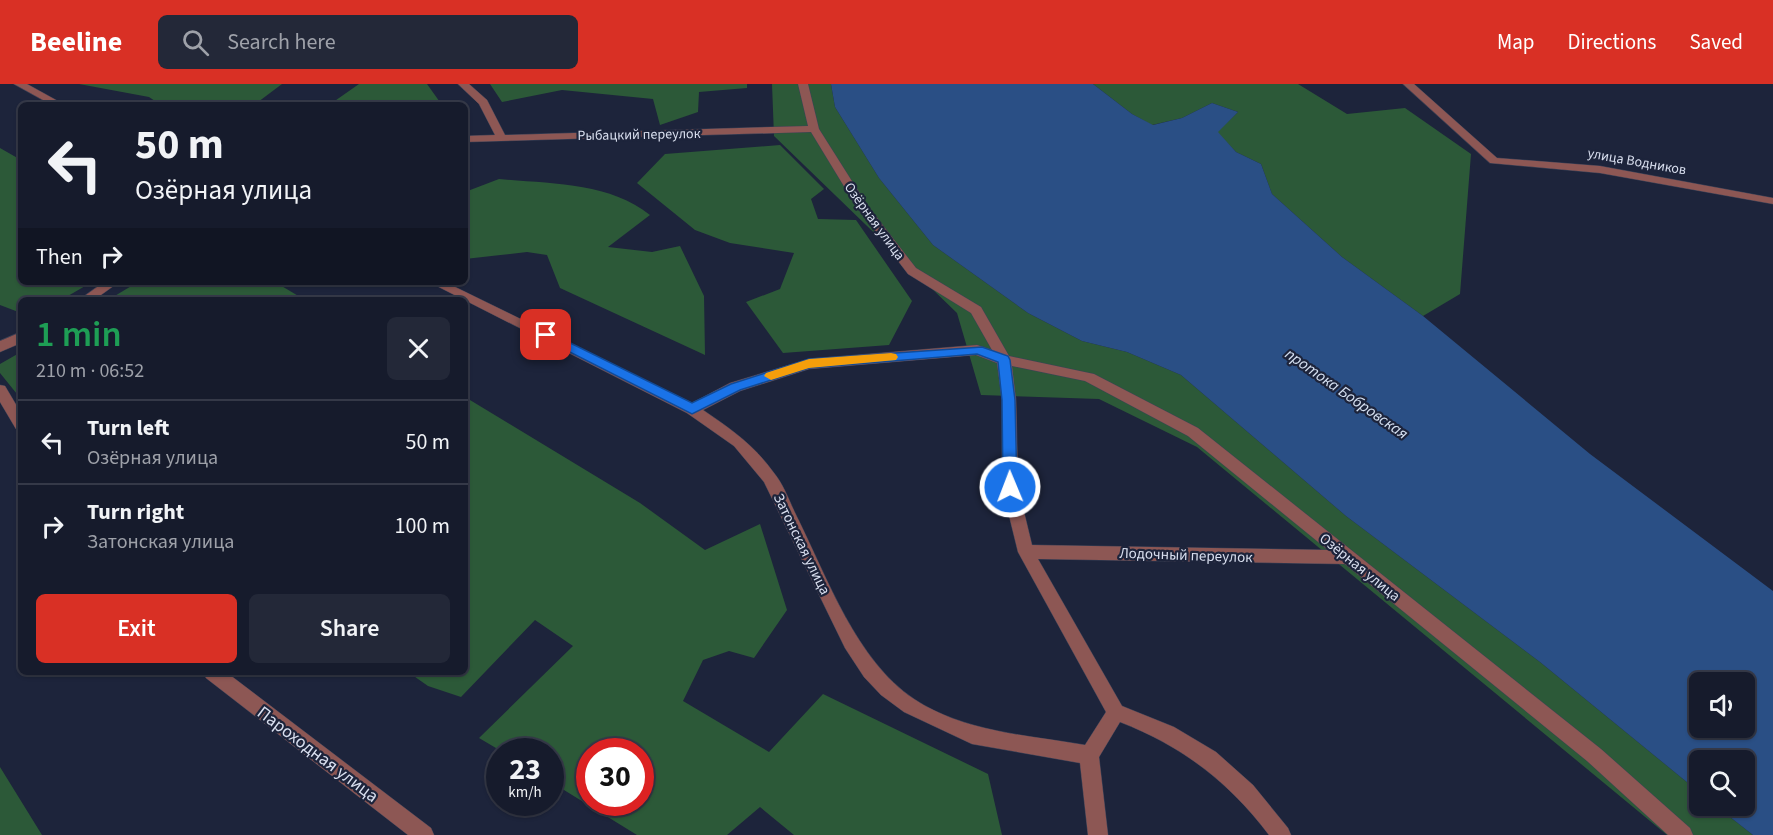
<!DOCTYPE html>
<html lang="en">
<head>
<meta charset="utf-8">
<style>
	body { margin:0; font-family:"Source Sans 3",sans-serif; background:#232838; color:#f1f3f6; height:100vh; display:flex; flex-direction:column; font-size:22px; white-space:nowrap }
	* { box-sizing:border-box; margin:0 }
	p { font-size:20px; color:#9ea1a9 }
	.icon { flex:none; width:33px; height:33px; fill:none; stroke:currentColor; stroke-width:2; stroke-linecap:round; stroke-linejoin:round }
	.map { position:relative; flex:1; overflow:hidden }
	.panel { position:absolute; left:18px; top:213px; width:450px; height:378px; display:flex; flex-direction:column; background:#161b2c; border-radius:9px; box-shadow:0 2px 4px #0004,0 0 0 2px #353948 }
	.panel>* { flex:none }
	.banner { position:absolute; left:18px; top:18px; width:450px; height:183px; border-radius:9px; box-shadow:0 2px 4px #0004,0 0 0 2px #353948; background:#161b2c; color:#f1f3f6; overflow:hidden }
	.buttons { position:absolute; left:1689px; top:588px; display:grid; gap:12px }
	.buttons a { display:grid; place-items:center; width:66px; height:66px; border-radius:9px; background:#161b2c; box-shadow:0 2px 4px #0004,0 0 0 2px #353948; font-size:30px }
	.speed { position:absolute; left:486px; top:654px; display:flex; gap:12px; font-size:30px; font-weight:700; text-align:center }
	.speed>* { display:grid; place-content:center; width:78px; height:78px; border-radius:50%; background:#161b2c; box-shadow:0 2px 4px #0004,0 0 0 2px #353948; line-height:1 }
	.speed small { font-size:15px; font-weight:400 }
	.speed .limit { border:9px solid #d22; background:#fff; color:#111 }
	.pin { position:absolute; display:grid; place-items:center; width:51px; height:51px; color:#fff; margin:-26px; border-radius:12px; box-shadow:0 3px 9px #0006 }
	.me { position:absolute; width:66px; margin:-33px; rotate:359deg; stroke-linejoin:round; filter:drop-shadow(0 0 4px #0008) }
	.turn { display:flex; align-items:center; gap:21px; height:126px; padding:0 18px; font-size:27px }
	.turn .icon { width:78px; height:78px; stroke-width:2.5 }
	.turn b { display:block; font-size:42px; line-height:51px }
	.then { display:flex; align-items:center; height:57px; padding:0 18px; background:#0003; gap:12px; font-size:22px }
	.round { display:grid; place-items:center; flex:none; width:63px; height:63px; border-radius:9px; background:#232838 }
	.overview { display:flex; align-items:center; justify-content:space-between; height:102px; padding:0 18px }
	h1 { font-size:36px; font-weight:600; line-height:45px; color:#1e9e55 }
	.button { display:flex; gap:12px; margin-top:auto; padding:12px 18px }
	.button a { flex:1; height:69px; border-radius:9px; background:#d93025; color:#fff; font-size:24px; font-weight:600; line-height:69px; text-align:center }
	.button a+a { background:#232838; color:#f1f3f6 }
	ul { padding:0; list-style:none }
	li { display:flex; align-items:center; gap:18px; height:84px; padding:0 18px; border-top:2px solid #353948 }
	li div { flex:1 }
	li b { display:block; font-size:22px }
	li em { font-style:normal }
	header { display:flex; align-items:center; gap:36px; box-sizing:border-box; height:84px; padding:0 30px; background:#d93025; color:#fff }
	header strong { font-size:28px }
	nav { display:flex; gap:33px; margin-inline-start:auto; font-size:21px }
	.search { width:420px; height:54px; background:#232838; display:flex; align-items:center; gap:15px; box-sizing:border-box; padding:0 21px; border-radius:9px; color:#9ea1a9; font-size:22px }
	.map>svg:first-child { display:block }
	.green { fill:#2c5938; fill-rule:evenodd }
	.water { fill:#2a4f85; fill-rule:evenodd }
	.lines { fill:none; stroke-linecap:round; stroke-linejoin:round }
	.minor-casing { stroke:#3b4258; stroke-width:1 }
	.minor { fill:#8d5754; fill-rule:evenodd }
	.route { fill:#1a73e8; stroke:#114b97; stroke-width:1.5 }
	.slow { fill:#f59e0b }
	.labels { text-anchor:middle; stroke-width:4.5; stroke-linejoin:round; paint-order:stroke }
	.far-street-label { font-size:14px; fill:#d9dfef; stroke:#1d243b }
	.street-label { font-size:15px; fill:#d9dfef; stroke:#1d243b }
	.water-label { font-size:16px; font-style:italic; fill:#d7e2f3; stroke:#1d243b }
	.near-street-label { font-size:18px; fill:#d9dfef; stroke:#1d243b }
</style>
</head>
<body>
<header>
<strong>Beeline</strong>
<div class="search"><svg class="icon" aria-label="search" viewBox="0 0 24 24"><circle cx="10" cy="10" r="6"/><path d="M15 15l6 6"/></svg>Search here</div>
<nav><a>Map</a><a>Directions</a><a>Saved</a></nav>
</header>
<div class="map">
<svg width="1773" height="751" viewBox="0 0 1773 751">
	<rect width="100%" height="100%" fill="#1d243b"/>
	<!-- green -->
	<path class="green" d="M79,0h203l-28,21h-93l-12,-8z
		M359,0h68l15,21h-113z
		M490,0h257v4l-48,4 -1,20 -38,13 -7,-26 -91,-9 -60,12z
		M772,0h59l4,23 44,71 54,67 95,68 54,28 45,11 54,23 165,141 194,146 159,130 1,14h16l37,29h-86l-470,-388 -98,-48 -118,-4 -24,-82 -183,-177z
		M1093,0h205l49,30 58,-6 66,46 -11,140 -37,22 -81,-59 -70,-63 -11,-30 -25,-12 -19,-20 21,-20 -26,-9 -30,15 -30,7 -20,-11z
		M780,61l44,44 -13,10 7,20 38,1 56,81 -23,44 -106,8 -37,-51 34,-13 14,-36 -64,-10 -35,-13 -58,-47 28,-29z
		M0,64l21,12v122h71l-31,18h-40v13l-21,-8z
		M499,95c51,5 110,3 151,36l-42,32 44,5 28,-6 24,50 1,59 -145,-67 -13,-33 -20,-3 -62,7v-67z
		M138,198h137l30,18h-197z
		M21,268v47l-21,-26v-9z
		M465,313l175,106 65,47 55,-26 27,86 -33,48 -25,-7 -26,9 -20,41 86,51 54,-58 165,80 14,61h-208l-34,-28 -33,28h-90l-86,-53 -1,-30 -49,-1 -22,-13 94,-92 -38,-26 -74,77 -33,-11 -20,-14h57zM590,668h50v50h-50z
		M0,683l42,68h-42z"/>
	<!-- water -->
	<path class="water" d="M831,0h262l39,30 21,11 29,-7 30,-15 26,9 -20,20 18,20 25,12 11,30 70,63 81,59 167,138 183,137v244h-20l-37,-29h28v-46h-44l-1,32 -159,-130 -194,-146 -165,-141 -54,-23 -45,-11 -54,-28 -95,-68 -54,-67 -44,-71zM1700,598h44v46h-44z"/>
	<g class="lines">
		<defs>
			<path id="minor" d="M14,0h13l38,21h-13z
				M458,0h11l18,16 18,35 303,-9 -10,-42h10l11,45 48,76 49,63 65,39 28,49 85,18 104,54 403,321 89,79 3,7h-25l-81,-74 -242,-197 -307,-5 84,147 52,21 42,25 37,33 35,43 3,7h-22c-40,-53 -87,-89 -149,-113l-21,35 9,78h-20l-8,-72 -108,-19 -68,-32 -23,-17 -17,-18 -19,-29 -81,-166 -30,-36 -47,-33 -258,-131h16l247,121 38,-20 79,-24 168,-14 15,5 -21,-37 -63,-39 -52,-68 -45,-74 -346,10v-6l30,-1 -16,-31zM976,271l21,8 5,37v87l16,65 88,160 -21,33c-58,-10 -121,-13 -171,-46 -58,-39 -86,-120 -117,-182 -7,-14 -13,-32 -23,-44 -20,-28 -43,-44 -71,-63l37,-19 69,-22zM1012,282l73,15 103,55 140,114 -296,-5 -14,-58 -2,-87z
				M1403,0h11l83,74 103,8 173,32v6l-173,-31 -110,-10z
				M104,198h15l-25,18h-15z
				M21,248v11l-21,9v-11z
				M0,301l5,1 16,27v17l-5,-1 -16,-27z
				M203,588h23l205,156 3,7h-26l-202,-157z"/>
		</defs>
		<!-- minor casing -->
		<use href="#minor" class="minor-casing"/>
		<!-- minor -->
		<use href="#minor" class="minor"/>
	</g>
	<!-- route -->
	<path class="route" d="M546,247l146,72 39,-19 78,-25 173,-12 26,9 2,4 5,40 2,87 -7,5 -7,-5 -1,-87 -4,-38 -21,-8 -168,14 -69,22 -48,24 -150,-76v-6z"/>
	<!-- slow -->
	<path class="slow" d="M891,269l5,1 2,3 -2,3 -87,8 -38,12 -7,-4 2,-3 43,-14z"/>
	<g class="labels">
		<!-- far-street labels -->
		<g class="far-street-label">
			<text transform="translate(639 50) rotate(-1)" y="5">Рыбацкий переулок</text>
			<text transform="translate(1637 77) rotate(10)" y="5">улица Водников</text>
			<text transform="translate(875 137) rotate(54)" y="5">Озёрная улица</text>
		</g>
		<!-- street labels -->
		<g class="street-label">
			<text transform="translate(802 460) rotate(64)" y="5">Затонская улица</text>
			<text transform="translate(1186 471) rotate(2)" y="5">Лодочный переулок</text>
			<text transform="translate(1360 483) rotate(39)" y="5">Озёрная улица</text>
		</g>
		<!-- water labels -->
		<g class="water-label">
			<text transform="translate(1347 309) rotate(35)" y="6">протока Бобровская</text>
		</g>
		<!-- near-street labels -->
		<g class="near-street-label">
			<text transform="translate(318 670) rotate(37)" y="6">Пароходная улица</text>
		</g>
	</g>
</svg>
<div class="buttons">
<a><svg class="icon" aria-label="sound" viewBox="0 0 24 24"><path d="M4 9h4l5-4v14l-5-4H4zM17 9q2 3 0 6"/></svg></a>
<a><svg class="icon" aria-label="search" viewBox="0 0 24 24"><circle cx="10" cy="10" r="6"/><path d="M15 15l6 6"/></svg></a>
</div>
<div class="speed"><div>23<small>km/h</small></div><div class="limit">30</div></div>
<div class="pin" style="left:546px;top:251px;background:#d93025"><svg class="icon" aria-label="arrive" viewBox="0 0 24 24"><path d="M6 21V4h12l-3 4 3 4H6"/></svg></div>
<svg class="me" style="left:1010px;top:403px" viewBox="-20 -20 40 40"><circle r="17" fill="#1a73e8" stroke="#fff" stroke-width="3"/><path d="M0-11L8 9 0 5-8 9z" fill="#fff"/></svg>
<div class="banner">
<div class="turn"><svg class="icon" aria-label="left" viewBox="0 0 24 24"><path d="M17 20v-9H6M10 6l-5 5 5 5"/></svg><div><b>50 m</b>Озёрная улица</div></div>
<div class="then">Then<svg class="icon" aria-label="right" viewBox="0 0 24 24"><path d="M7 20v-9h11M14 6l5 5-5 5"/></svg></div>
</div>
<section class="panel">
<div class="overview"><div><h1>1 min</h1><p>210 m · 06:52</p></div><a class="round"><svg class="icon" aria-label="close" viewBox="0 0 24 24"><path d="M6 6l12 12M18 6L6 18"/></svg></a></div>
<ul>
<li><svg class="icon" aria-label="left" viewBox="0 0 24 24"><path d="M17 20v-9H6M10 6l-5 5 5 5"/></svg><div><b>Turn left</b><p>Озёрная улица</p></div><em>50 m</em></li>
<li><svg class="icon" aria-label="right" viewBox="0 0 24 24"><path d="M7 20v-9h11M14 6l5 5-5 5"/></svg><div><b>Turn right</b><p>Затонская улица</p></div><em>100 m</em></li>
</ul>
<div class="button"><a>Exit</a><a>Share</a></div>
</section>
</div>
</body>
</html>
